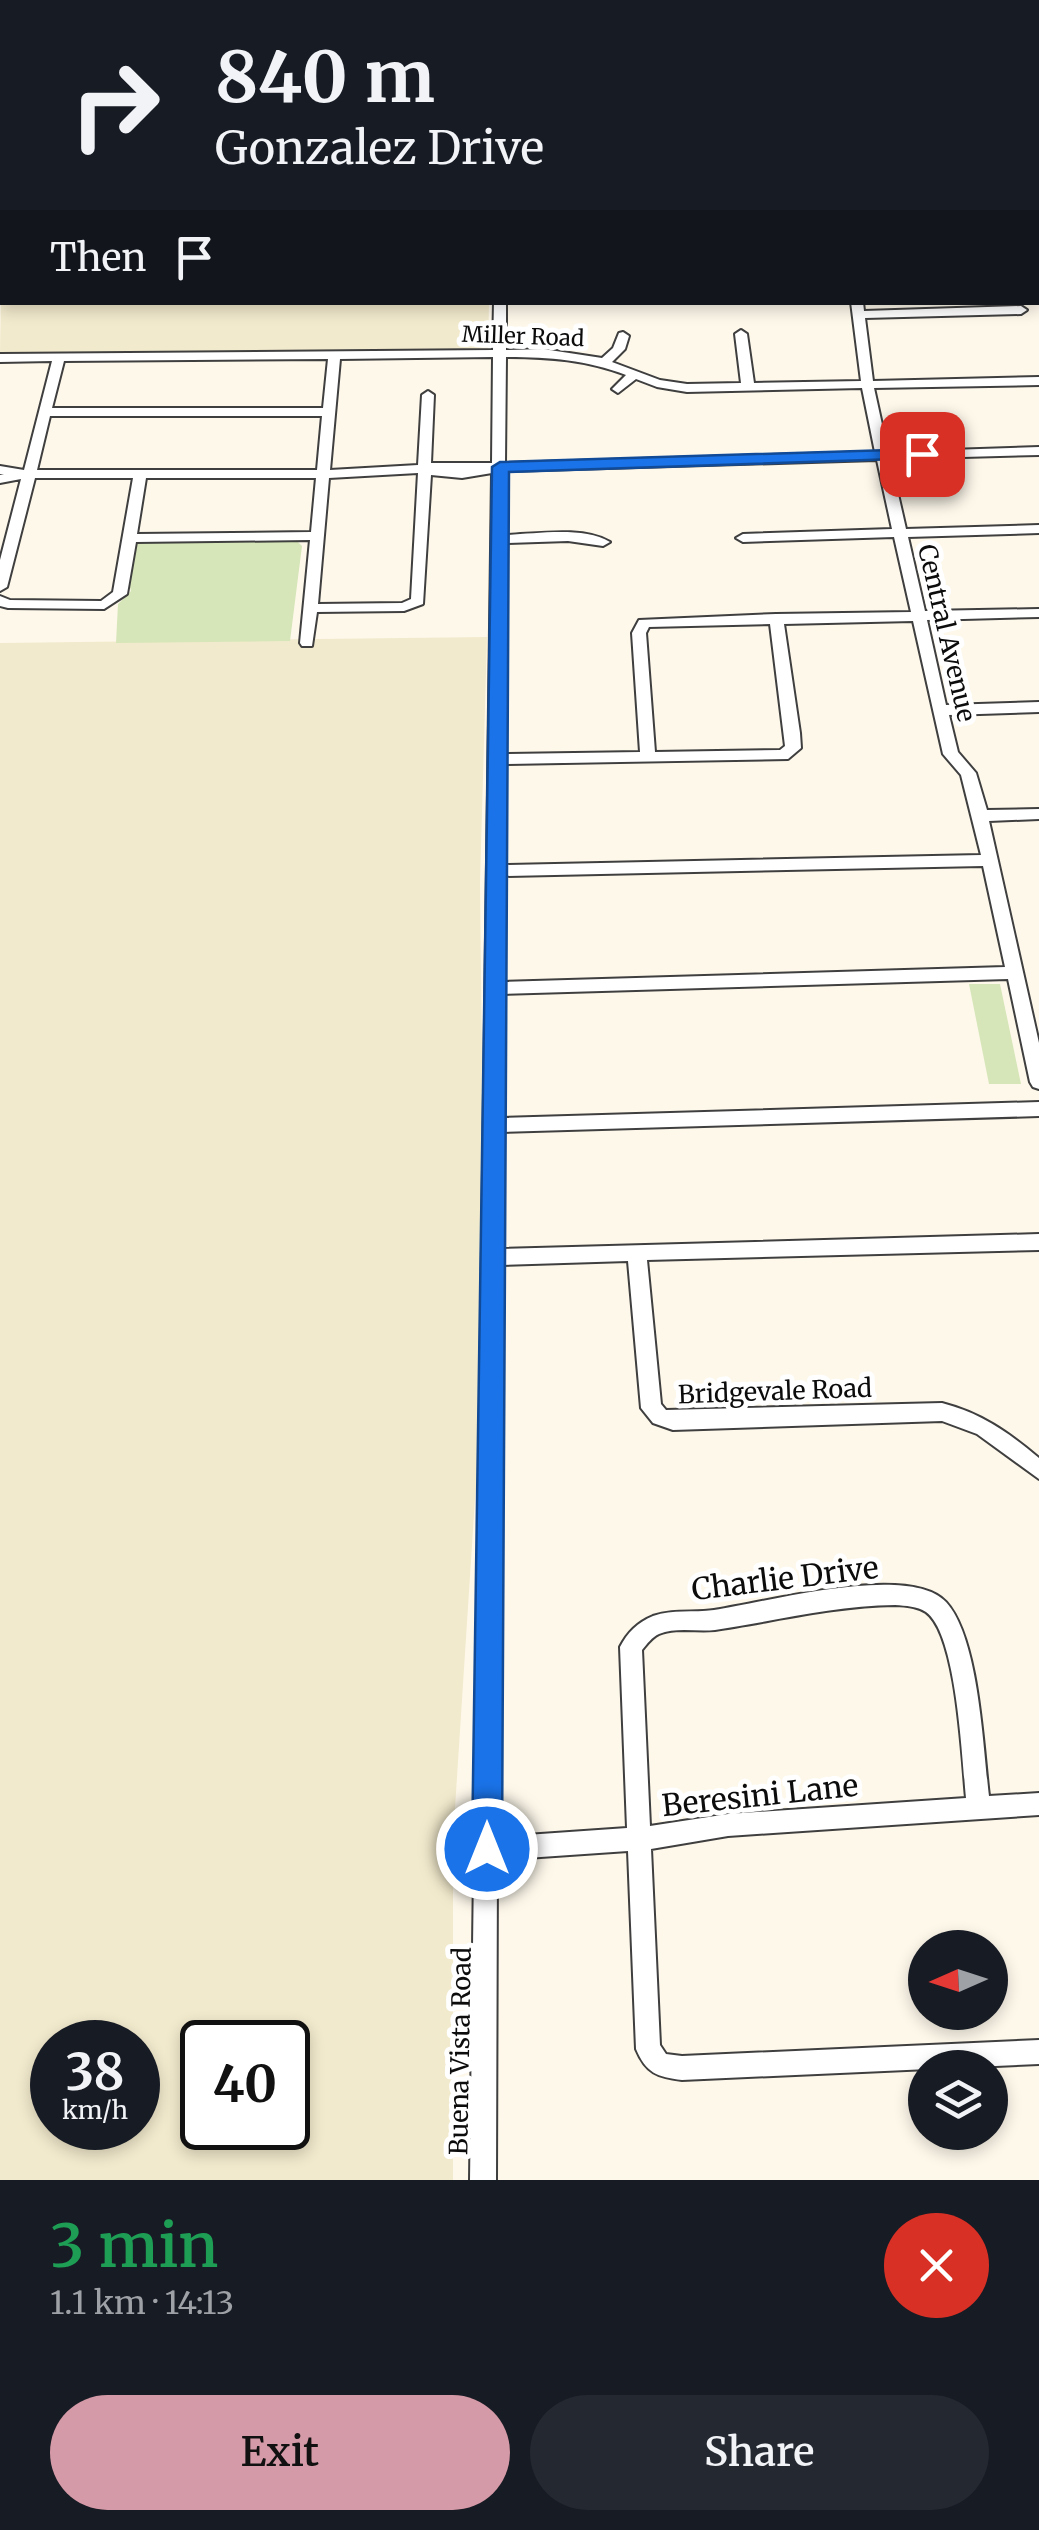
<!DOCTYPE html>
<html lang="en">
<head>
<meta charset="utf-8">
<style>
	body { margin:0; font-family:Merriweather,serif; background:#242831; color:#f1f3f6; height:100vh; display:flex; flex-direction:column; font-size:38px; white-space:nowrap }
	* { box-sizing:border-box; margin:0 }
	p { font-size:32px; color:#9ea1a6 }
	.icon { flex:none; width:55px; height:55px; fill:none; stroke:currentColor; stroke-width:2; stroke-linecap:round; stroke-linejoin:round }
	.map { position:relative; height:2180px; overflow:hidden }
	.drawer { display:flex; flex-direction:column; background:#171b24; flex:1 }
	.drawer>* { flex:none }
	.banner { position:absolute; left:0px; top:0px; width:1040px; height:305px; box-shadow:0 5px 15px #0003; background:#171b24; color:#f1f3f6; overflow:hidden }
	.needle { width:65px; rotate:267deg }
	.fabs { position:absolute; left:908px; top:1930px; display:grid; gap:20px }
	.fabs a { display:grid; place-items:center; width:100px; height:100px; border-radius:50%; background:#171b24; box-shadow:0 5px 15px #0003; font-size:50px }
	.speed { position:absolute; left:30px; top:2020px; display:flex; gap:20px; font-size:50px; font-weight:700; text-align:center }
	.speed>* { display:grid; place-content:center; width:130px; height:130px; border-radius:50%; background:#171b24; box-shadow:0 5px 15px #0003; line-height:1 }
	.speed small { font-size:25px; font-weight:400 }
	.speed .limit { border:5px solid #111; border-radius:15px; background:#fff; color:#111 }
	.pin { position:absolute; display:grid; place-items:center; width:85px; height:85px; color:#fff; margin:-42px; border-radius:20px; box-shadow:0 5px 15px #0006 }
	.me { position:absolute; width:110px; margin:-55px; rotate:0deg; stroke-linejoin:round; filter:drop-shadow(0 0 8px #0008) }
	.turn { display:flex; align-items:center; gap:35px; height:210px; padding:0 50px; font-size:45px }
	.turn .icon { width:130px; height:130px; stroke-width:2.5 }
	.turn b { display:block; font-size:70px; line-height:85px }
	.then { display:flex; align-items:center; height:95px; padding:0 50px; background:#0003; gap:20px; font-size:38px }
	.round { display:grid; place-items:center; flex:none; width:105px; height:105px; border-radius:52px; background:#242831 }
	.head { display:flex; align-items:center; justify-content:space-between; height:170px; padding:0 50px }
	h1 { font-size:60px; font-weight:600; line-height:75px; color:#1e9e55 }
	.primary-button { display:flex; gap:20px; margin-top:auto; padding:20px 50px }
	.primary-button a { flex:1; height:115px; border-radius:60px; background:#d59aa7; color:#111; font-size:40px; font-weight:600; line-height:115px; text-align:center }
	.primary-button a+a { background:#242831; color:#f1f3f6 }
	.map>svg:first-child { display:block }
	.farmland { fill:#f2eacd; fill-rule:evenodd }
	.green { fill:#d6e6b8 }
	.lines { fill:none; stroke-linecap:round; stroke-linejoin:round }
	.minor-casing { stroke:#3f3f3f; stroke-width:4 }
	.minor { fill:#fff; fill-rule:evenodd }
	.wall { fill:#48403f }
	.route { fill:#1a73e8; stroke:#114b97; stroke-width:2.5 }
	.labels { text-anchor:middle; stroke-width:10; stroke-linejoin:round; paint-order:stroke }
	.far-street-label { font-size:22px; fill:#0c0c0c; stroke:#fff }
	.street-label { font-size:25px; fill:#0c0c0c; stroke:#fff }
	.near-street-label { font-size:30px; fill:#0c0c0c; stroke:#fff }
</style>
</head>
<body>
<div class="map">
<svg width="1039" height="2180" viewBox="0 0 1039 2180">
	<rect width="100%" height="100%" fill="#fef8eb"/>
	<!-- farmland -->
	<path class="farmland" d="M491,0v2h-414l1,-1z
		M2,232v70l487,1 -1,47 -488,3z
		M487,637l-7,246 6,544 -4,1 -7,71 -22,340v341h-453v-1537zM52,2042h86v86h-86zM202,2042h86v86h-86z"/>
	<!-- green -->
	<path class="green" d="M295,539l7,7 -12,95 -174,2 2,-39 13,-13 -5,-17 6,-34z
		M969,984h31l21,100h-32z"/>
	<g class="lines">
		<defs>
			<path id="minor" d="M499,0h10v2h-9z
				M1038,106h1v6h-1z
				M0,216h2v14h-2z
				M494,302h12v48l37,-1 59,9 11,-10 6,-15 4,-1 6,4 -4,13 -13,13 48,18 27,4 54,-1 -6,-49 6,-4 6,4 7,49 107,-2 -10,-79h12l1,9 157,-5 6,4 -6,4 -156,4 8,63 166,-4v8l-165,3 14,64 151,-5v8l-149,4 16,70 133,-4v8l-131,4 17,74 114,-2v8l-112,3 19,85 93,-3v10l-90,3 9,37 18,21 11,37 52,-1v10l-50,2 50,222v46l-6,-2 -3,-5 -22,-103 -506,15 -1,124 538,-16v14l-538,16v117l538,-15v16l-392,10 14,144 5,6 276,-7c39,10 66,29 97,55v21l-62,-45 -35,-13 -269,9 -20,-7 -12,-15 -13,-147 -127,4 -3,572 129,-9 -7,-181c7,-14 18,-25 33,-31 20,-7 40,-3 61,-6 50,-7 195,-48 232,-8 33,36 37,146 43,194l50,-3v22l-311,21 -77,13 9,196 6,9 16,2 357,-16v24l-357,16c-25,-3 -36,-7 -46,-31l-8,-198 -131,9 -1,320h-26l22,-1707 -30,5 -31,-3 -8,129 -19,7 -87,1 -5,34h-10l-2,-3 10,-103 -174,2 -9,52 -23,15 -96,-1 -8,-2v-10l10,4 91,1 12,-9 20,-114h-98l-28,109 -7,4v-31l21,-81 -21,4v-8l4,-1h-4v-8l24,4 28,-109 -52,1v-8l493,-4zM493,357l-1,106h-61l3,-68 -6,-4 -6,4 -4,70 -88,5 10,-111zM506,357c43,0 80,3 120,18l-14,14 6,4 18,-14 21,8 30,5 175,-4 13,64 -370,11zM328,359l-5,49h-271l12,-47zM50,416h272l-5,54h-280zM877,460l15,69 -149,5 -7,4 7,4 151,-5 17,75 -135,2 -137,6 -7,13 8,119 -137,2 2,-211 63,-2 35,5 7,-4c-27,-16 -74,-8 -105,-7v-64zM418,473l-7,126 -9,4 -84,1 11,-126zM146,478h170l-5,54 -174,2zM913,621l30,133 18,21 20,80 -478,10v-101l285,-5 13,-11 -1,-15 -16,-109zM770,624l15,122 -5,4 -125,2 -9,-119 3,-6zM983,866l22,101 -503,15 1,-106zM895,1605c11,1 22,1 31,7 31,22 36,147 40,186l-238,16 -78,12 -8,-176c5,-6 10,-13 17,-16 17,-7 38,-2 56,-4 60,-9 118,-24 180,-25z"/>
		</defs>
		<!-- minor casing -->
		<use href="#minor" class="minor-casing"/>
		<!-- minor -->
		<use href="#minor" class="minor"/>
	</g>
	<!-- wall -->
	<path class="wall" d="M1038,33h1v49l-1,-2z"/>
	<!-- route -->
	<path class="route" d="M922,449l5,2v7l-418,14 -7,1377 -4,11 -11,4 -10,-4 -5,-11 20,-1382 8,-5z"/>
	<g class="labels">
		<!-- far-street labels -->
		<g class="far-street-label">
			<text transform="translate(523 336) rotate(2)" y="8">Miller Road</text>
		</g>
		<!-- street labels -->
		<g class="street-label">
			<text transform="translate(947 633) rotate(77)" y="9">Central Avenue</text>
			<text transform="translate(775 1391) rotate(-2)" y="9">Bridgevale Road</text>
			<text transform="translate(460 2051) rotate(-89)" y="9">Buena Vista Road</text>
		</g>
		<!-- near-street labels -->
		<g class="near-street-label">
			<text transform="translate(785 1579) rotate(-7)" y="10">Charlie Drive</text>
			<text transform="translate(760 1796) rotate(-6)" y="10">Beresini Lane</text>
		</g>
	</g>
</svg>
<div class="fabs">
<a><svg class="needle" viewBox="-14 -14 28 28"><path d="M0-13l5 13h-10z" fill="#e53935"/><path d="M0 13l5-13h-10z" fill="#9ea1a6"/></svg></a>
<a><svg class="icon" aria-label="layers" viewBox="0 0 24 24"><path d="M12 4l9 5-9 5-9-5zM3 14l9 5 9-5"/></svg></a>
</div>
<div class="speed"><div>38<small>km/h</small></div><div class="limit">40</div></div>
<div class="pin" style="left:922px;top:454px;background:#d93025"><svg class="icon" aria-label="arrive" viewBox="0 0 24 24"><path d="M6 21V4h12l-3 4 3 4H6"/></svg></div>
<svg class="me" style="left:487px;top:1849px" viewBox="-20 -20 40 40"><circle r="17" fill="#1a73e8" stroke="#fff" stroke-width="3"/><path d="M0-11L8 9 0 5-8 9z" fill="#fff"/></svg>
<div class="banner">
<div class="turn"><svg class="icon" aria-label="right" viewBox="0 0 24 24"><path d="M7 20v-9h11M14 6l5 5-5 5"/></svg><div><b>840 m</b>Gonzalez Drive</div></div>
<div class="then">Then<svg class="icon" aria-label="arrive" viewBox="0 0 24 24"><path d="M6 21V4h12l-3 4 3 4H6"/></svg></div>
</div>
</div>
<section class="drawer">
<div class="head"><div><h1>3 min</h1><p>1.1 km · 14:13</p></div><a class="round" style="background:#d93025;color:#fff"><svg class="icon" aria-label="close" viewBox="0 0 24 24"><path d="M6 6l12 12M18 6L6 18"/></svg></a></div>
<div class="primary-button"><a>Exit</a><a>Share</a></div>
</section>
</body>
</html>
